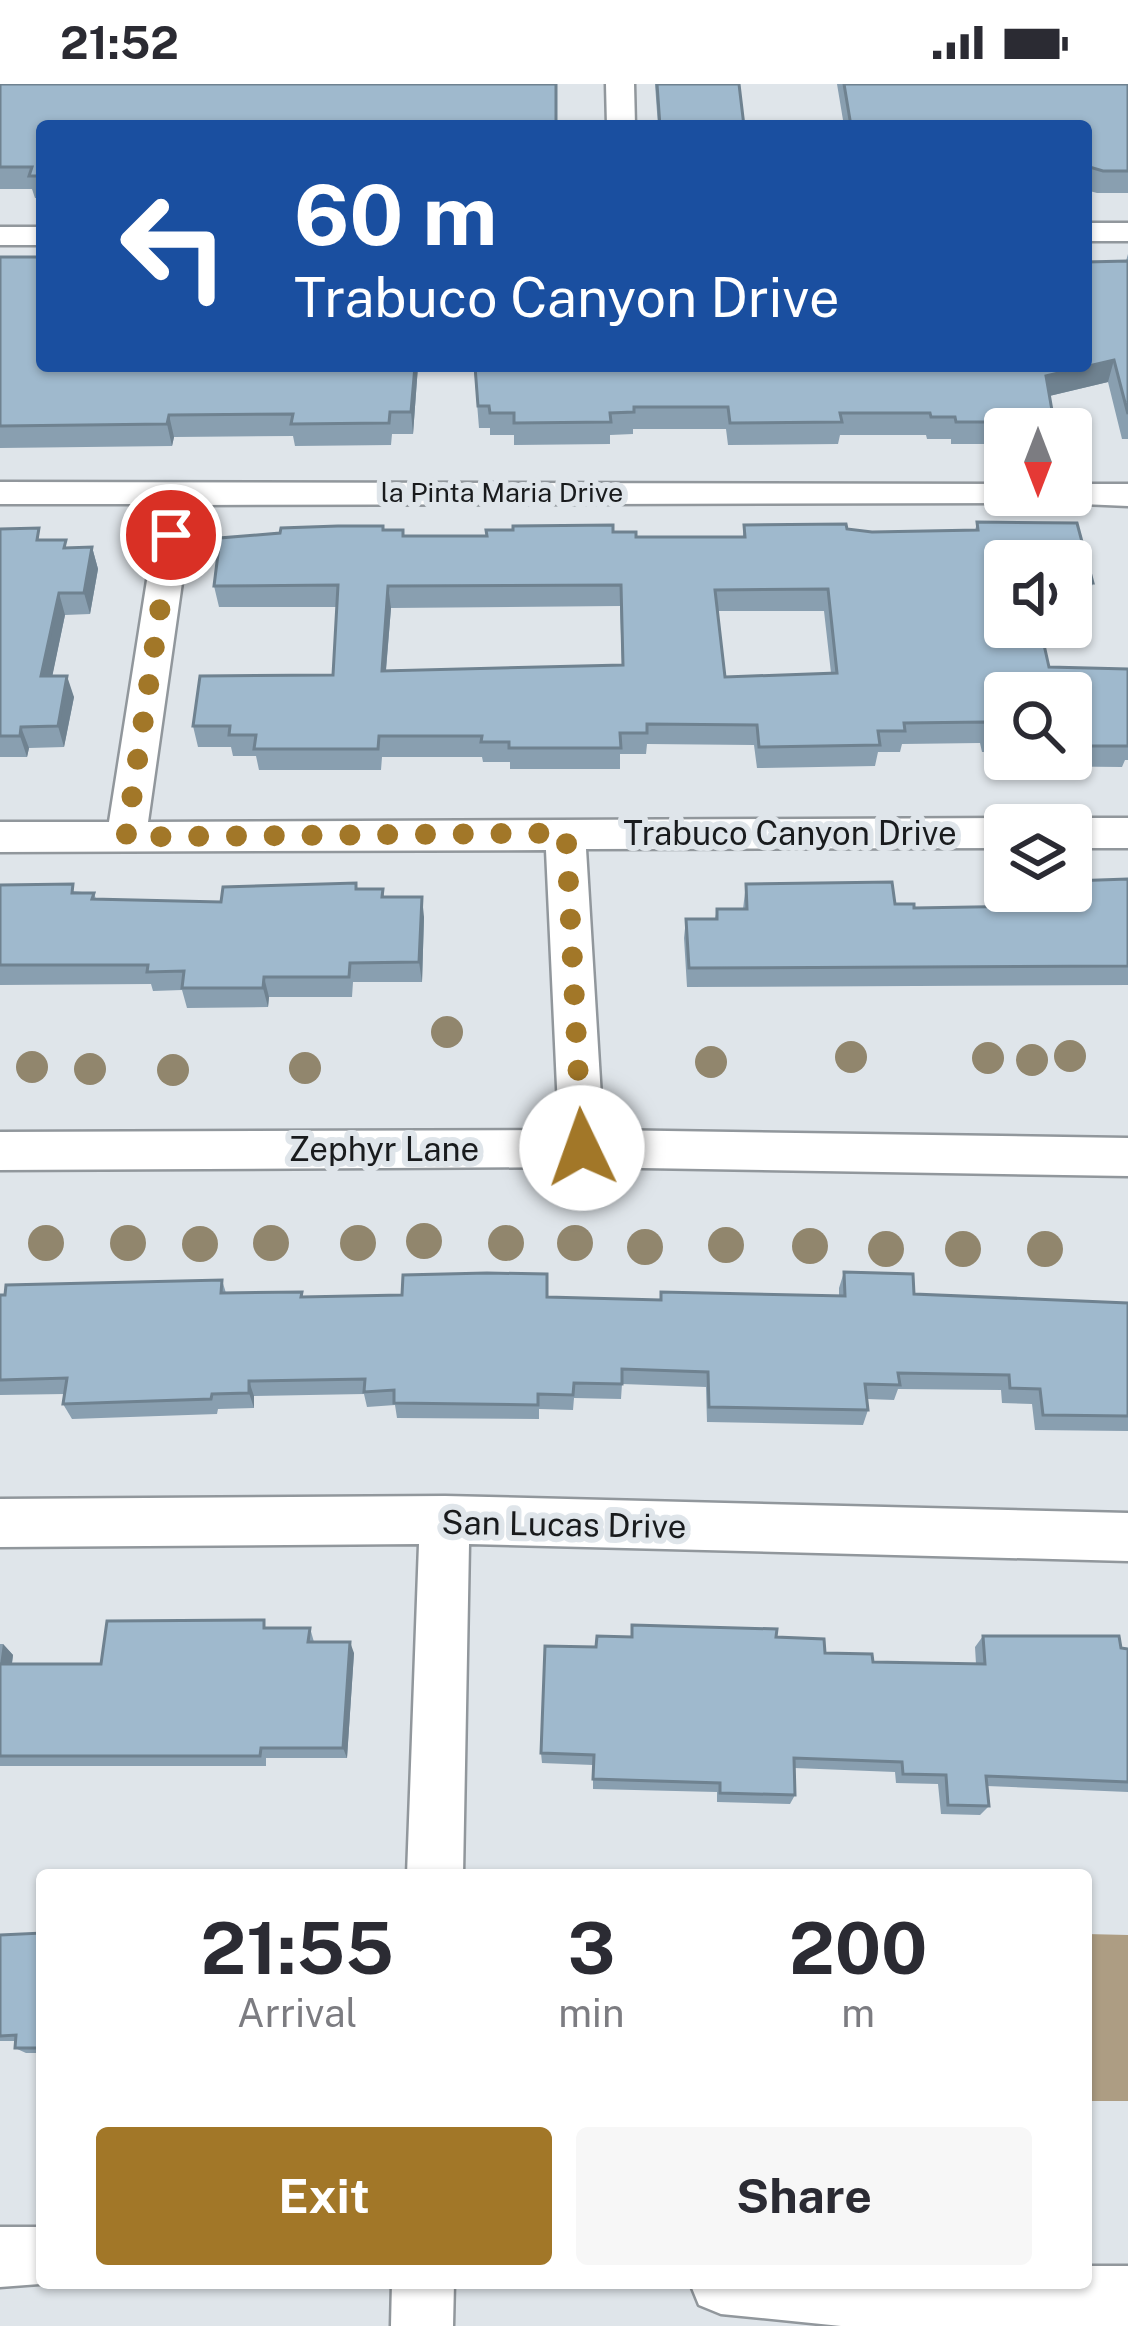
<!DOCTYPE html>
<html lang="en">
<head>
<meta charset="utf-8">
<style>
	body { margin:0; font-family:"Public Sans",sans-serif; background:#f7f7f7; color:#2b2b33; height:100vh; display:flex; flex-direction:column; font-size:45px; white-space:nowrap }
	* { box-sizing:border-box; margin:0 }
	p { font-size:39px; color:#7c7c81 }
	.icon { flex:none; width:66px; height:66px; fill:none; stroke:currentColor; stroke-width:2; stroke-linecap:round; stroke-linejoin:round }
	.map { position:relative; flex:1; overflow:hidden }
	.details { position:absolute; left:36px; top:1785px; width:1056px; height:420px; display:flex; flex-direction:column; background:#fff; border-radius:12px; box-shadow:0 3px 9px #0004 }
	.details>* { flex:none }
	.guide { position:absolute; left:36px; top:36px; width:1056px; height:252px; border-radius:12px; box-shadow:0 3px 9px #0004; background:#1a4fa0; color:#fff; overflow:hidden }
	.needle { width:78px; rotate:180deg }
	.buttons { position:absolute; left:984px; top:324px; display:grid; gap:24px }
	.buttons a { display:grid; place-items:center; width:108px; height:108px; border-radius:12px; background:#fff; box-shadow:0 3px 9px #0004; font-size:60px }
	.pin { position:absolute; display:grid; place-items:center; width:102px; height:102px; color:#fff; margin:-51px; border:6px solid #fff; border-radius:50%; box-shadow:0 3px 12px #0007 }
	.me { position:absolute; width:132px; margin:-66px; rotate:357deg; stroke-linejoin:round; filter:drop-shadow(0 0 9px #0008) }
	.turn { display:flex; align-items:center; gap:42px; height:252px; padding:0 60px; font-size:54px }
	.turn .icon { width:156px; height:156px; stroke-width:2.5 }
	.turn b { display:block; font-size:84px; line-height:102px }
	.eta { display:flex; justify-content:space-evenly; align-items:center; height:204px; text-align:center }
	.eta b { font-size:72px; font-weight:700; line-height:84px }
	.action { display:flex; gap:24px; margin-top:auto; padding:24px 60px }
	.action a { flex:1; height:138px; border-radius:12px; background:#a27728; color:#fff; font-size:48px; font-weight:700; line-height:138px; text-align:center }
	.action a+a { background:#f7f7f7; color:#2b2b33 }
	.status { display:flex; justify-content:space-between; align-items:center; height:84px; padding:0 60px; background:#fff; direction:ltr }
	.status svg { height:33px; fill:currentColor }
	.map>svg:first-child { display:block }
	.water { fill:#ad9d83 }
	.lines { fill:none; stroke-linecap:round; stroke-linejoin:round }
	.street-casing { stroke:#91979c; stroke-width:5 }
	.street { fill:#fff; fill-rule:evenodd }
	.tree { fill:#91866d }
	.wall { fill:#899fb0; fill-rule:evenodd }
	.shaded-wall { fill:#6f8290 }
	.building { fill:#9fb9cd; stroke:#6f8290; stroke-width:3; fill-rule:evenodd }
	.route { stroke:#a27728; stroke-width:21; stroke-dasharray:0 37.8 }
	.labels { text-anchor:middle; stroke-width:12; stroke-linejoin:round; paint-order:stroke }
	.far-street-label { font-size:27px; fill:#191b1d; stroke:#dfe5ea }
	.street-label { font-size:33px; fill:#191b1d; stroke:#dfe5ea }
</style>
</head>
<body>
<div class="status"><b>21:52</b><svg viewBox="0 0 49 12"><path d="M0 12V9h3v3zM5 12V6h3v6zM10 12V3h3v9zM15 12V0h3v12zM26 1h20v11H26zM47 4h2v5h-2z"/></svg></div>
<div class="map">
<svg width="1128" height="2242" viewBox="0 0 1128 2242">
	<rect width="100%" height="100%" fill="#dfe5ea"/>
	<!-- water -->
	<path class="water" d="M1086,1850l42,1v166h-42z"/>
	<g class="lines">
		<defs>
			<path id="street" d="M606,0h28l1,42h-28z
				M1086,139h42v18h-42z
				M0,143h42v18h-42z
				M0,398l1005,2v11h17l-5,8 -824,2 -45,317 857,-4 14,5 -14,2v23l-419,1 17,281 525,8v38l-546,-9 -582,3v-38l559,-2 -13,-280 -546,2v-30h109l50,-318h-159z
				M1071,400h57v22l-69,-3 -5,-8h17z
				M1071,734h57v30h-57v-23h-15z
				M445,1412l683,17v48l-659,-17 -6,331h-56l12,-331 -419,3v-48z
				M0,2143h42v56h11l-53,4z
				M1086,2182h42v60h-287l-120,-12 -22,-9 -9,-22h396z
				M392,2199h62l-1,43h-62z"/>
		</defs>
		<!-- street casing -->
		<use href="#street" class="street-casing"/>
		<!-- street -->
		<use href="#street" class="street"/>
	</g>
	<!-- trees -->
	<g class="tree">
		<circle cx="447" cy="948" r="16"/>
		<circle cx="1070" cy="972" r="16"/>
		<circle cx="851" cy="973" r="16"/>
		<circle cx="988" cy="974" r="16"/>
		<circle cx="1032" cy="976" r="16"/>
		<circle cx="711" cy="978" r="16"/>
		<circle cx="32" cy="983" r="16"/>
		<circle cx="305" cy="984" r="16"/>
		<circle cx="90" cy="985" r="16"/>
		<circle cx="173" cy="986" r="16"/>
		<circle cx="424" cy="1157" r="18"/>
		<circle cx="46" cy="1159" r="18"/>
		<circle cx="128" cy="1159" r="18"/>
		<circle cx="271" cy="1159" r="18"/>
		<circle cx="358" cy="1159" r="18"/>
		<circle cx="506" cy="1159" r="18"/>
		<circle cx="575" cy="1159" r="18"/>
		<circle cx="200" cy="1160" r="18"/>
		<circle cx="726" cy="1161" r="18"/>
		<circle cx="810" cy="1162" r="18"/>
		<circle cx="645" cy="1163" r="18"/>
		<circle cx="886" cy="1165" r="18"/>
		<circle cx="963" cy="1165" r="18"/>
		<circle cx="1045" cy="1165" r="18"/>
	</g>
	<!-- wall -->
	<path class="wall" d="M0,0l42,42v72h-7l-3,-9h-32z
		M655,0h84l5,42h-86z
		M837,0h291v109h-31l-11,-3v-64h-242z
		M1128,170v185h-6l-14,-57 -59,14 5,26 -2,7h-47v15h-54v-5h-24l-1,-4h-86l-2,9 -110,1 -2,-16h-93v5l-23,1v9l-96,1v-10h-24v-7h-11l-5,-62 652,-105z
		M0,173l418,109 -5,68h-21l-1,11 -96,1 -2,-10 -119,1 -2,9 -172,2z
		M977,438l100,1 16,60 -7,21h-15v-43h-66v66h35l9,40 79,2v91h-3l-3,7 -112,-1 -1,-7h62v-66h-66v59h-23l-2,-9 -78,1 -2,8h-22l-3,14 -118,2 -3,-23 -107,-1 -1,10h-26v15h-110v-7h-27l-1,-5h-100l-1,13h-122l-3,-14h-23l-2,-9h-33l-5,-21 7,-50 133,-1 4,-68h-118l-5,-21 6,-48 60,-5 1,-5 57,-2h45v4h20l1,6h83l-1,-6h27v-4l100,-1v7h23v5h107l1,-12 102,-1 1,5 25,3 103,-1zM620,522l2,59 -236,6 5,-63zM718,527h106l7,62 -106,4z
		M0,445l68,19 24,-1 6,22 -8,45 -25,1 -13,61 22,21 -10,50 -35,1 -2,9h-27z
		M1128,795v106l-441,2 -3,-49 2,-19h29l2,-10h26l3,-25 168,24 101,-2 -1,-4 3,-11h54z
		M356,799l1,6h26l1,8 40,20 -2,65h-69l-1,15h-83l-1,10 -81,1 -5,-18 -29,1 -2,-7 -151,1v-100l94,8 2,6 125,3z
		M844,1188l70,22 214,9v128l-93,-1 -3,-26 -30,-1 -1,-13 -103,-1 -4,11 -27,-1 1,11 -5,15 -156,-3 -1,-35 -84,-3 -1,15 -47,-1 -1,12 -34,-1v10l-142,-1 -2,-13 -28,2 -3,-13 -110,2v12l-36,1 -1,5 -145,5 -9,-15 2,-10 -65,1v-100l222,-15 4,13 77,4 357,3 179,-4v-8z
		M632,1541l144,12 49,16 48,9 103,2 -1,-17 8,-11 145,13v143l-141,-6 2,20 -9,9 -39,-1 -3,-30 -42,-1 -1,-11 -101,-4 1,27 -5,9 -73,-2v-10l-124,-3v-24l-51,-2 -1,-10 55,-106 35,-10z
		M267,1544h43l4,14 40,11 -7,105h-81v8h-266v-122h3l10,11 -1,9h89z
		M42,1849v120h-16l-11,-5v-7h-15v-106z"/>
	<!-- shaded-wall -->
	<path class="shaded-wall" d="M1114,276l-6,22 -67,16 5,-22z
		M415,282h3l-5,68 -2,-22z
		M169,331l5,22 -2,9 -5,-22z
		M92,463l6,22 -8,45 -6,-21z
		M388,502l3,22 -7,84 -2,-21z
		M59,509l6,22 -17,82 -7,-21z
		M67,592l7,21 -10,50 -6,-21z
		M21,643l8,21 -2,9 -7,-21z
		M422,813l2,20 -2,65 -3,-20z
		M264,893l5,20 -1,10 -5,-19z
		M249,1297l5,15v12l-5,-15z
		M350,1558l4,11 -7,105 -4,-10z
		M3,1560l10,11 -3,21 -10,-11z"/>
	<!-- building -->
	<path class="building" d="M0,0h556v42h-514v50h-13l3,-9h-32z
		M657,0h82l5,42h-84z
		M844,0h284v87h-25l-17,-5v-40h-235z
		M0,173h42v109h373l-4,46h-21l-1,11 -98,1 2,-10 -124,1 -2,9 -167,2z
		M1128,177v153l-14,-54 -68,16 8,46h-98l-1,-5h-24l-1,-4h-90l2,9 -112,1 -2,-16h-94v5l-24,1 1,9 -97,1v-10h-24l-1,-7h-11l-3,-40h611v-104z
		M977,438l100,1 16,60h-22v-22h-66v66h35l9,40 79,2v77h-57v-53h-66v38h-17l-3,-9 -81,1 1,8h-27l2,14 -121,2 -2,-22 -110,-1v9h-27l1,15h-112v-6h-28l1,-6h-103l-1,13h-124l2,-14h-27l1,-9h-37l7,-50 133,-1 5,-90 -124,1 6,-48 60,-5 1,-5 57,-2h45v4h20v6h84l-1,-6h27v-4l100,-1v7h23v5h109l-1,-12 102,-1 1,5 25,3 106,-2zM621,501l2,80 -241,6 6,-85zM828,505l9,84 -112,4 -10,-87z
		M39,444l-2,12h29l-2,8 28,-1 -8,46h-25l-18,83h26l-9,50 -37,1 -1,9h-20v-207z
		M1128,795v87l-439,2 -3,-49h31v-10h30l-1,-25 146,-2 3,22h19v4l111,-2 -3,-15h49v-10z
		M356,799v6h27l-1,8h40l-3,65 -69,1 -1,14h-85l-1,11h-81l2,-17 -37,1 1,-7h-148v-80l73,-1 -1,9h22l-2,6 129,3 2,-15z
		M844,1188l69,2 1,20 214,9v113l-85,-1 -3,-26 -30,-1 -1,-13 -111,-2 2,12 -35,-1 3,26 -159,-3 -1,-35 -86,-3v15l-48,-1 -1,12 -35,-1v11l-144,-2v-13l-30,2 1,-13 -116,2v12l-37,1 -1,5 -148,5 4,-26 -67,2v-85h5l1,-10 216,-5 -1,13 81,-1 -1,5 101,-2 1,-20 84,-2 60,1v23l114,3v-8l184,4z
		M264,1536v8h46l-2,14h42l-7,106h-82l-1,8h-260v-92h101l6,-43z
		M632,1541l145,4 -1,8 48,2 1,14 47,1 1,8 112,2 -2,-28h136l2,12 7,1v133l-142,-6 3,30 -41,-1 -2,-30 -43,-1 -1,-12 -108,-4 1,37 -75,-2v-10l-127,-4 1,-24 -53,-2 4,-107 51,1 1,-11 35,1z
		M42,1849v115h-27l1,-13 -16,1v-101z"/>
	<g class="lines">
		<!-- route -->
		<path class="route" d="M171,451l-45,302 440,-4 16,315"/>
	</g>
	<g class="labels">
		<!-- far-street labels -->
		<g class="far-street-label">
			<text x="502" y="418">la Pinta Maria Drive</text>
		</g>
		<!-- street labels -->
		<g class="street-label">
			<text x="790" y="761">Trabuco Canyon Drive</text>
			<text x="384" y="1077">Zephyr Lane</text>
			<text transform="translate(564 1440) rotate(1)" y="12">San Lucas Drive</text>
		</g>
	</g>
</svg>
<div class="buttons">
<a><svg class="needle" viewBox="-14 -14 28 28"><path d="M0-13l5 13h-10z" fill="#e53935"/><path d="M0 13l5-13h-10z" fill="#7c7c81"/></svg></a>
<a><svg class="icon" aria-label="sound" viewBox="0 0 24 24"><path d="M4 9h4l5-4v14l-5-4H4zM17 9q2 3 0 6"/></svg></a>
<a><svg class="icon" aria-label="search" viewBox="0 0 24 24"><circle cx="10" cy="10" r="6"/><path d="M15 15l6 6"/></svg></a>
<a><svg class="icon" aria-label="layers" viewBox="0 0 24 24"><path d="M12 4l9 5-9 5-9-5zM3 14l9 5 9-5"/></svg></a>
</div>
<div class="pin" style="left:171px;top:451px;background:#d93025"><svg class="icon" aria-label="arrive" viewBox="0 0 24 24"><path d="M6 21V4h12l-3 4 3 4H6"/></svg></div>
<svg class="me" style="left:582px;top:1064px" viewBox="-20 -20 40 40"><circle r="19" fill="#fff"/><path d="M0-13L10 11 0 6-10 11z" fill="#a27728"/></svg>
<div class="guide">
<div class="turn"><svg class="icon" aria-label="left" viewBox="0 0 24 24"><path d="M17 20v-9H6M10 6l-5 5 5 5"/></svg><div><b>60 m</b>Trabuco Canyon Drive</div></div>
</div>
<section class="details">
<div class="eta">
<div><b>21:55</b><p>Arrival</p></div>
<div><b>3</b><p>min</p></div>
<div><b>200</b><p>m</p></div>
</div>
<div class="action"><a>Exit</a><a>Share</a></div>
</section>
</div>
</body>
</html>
